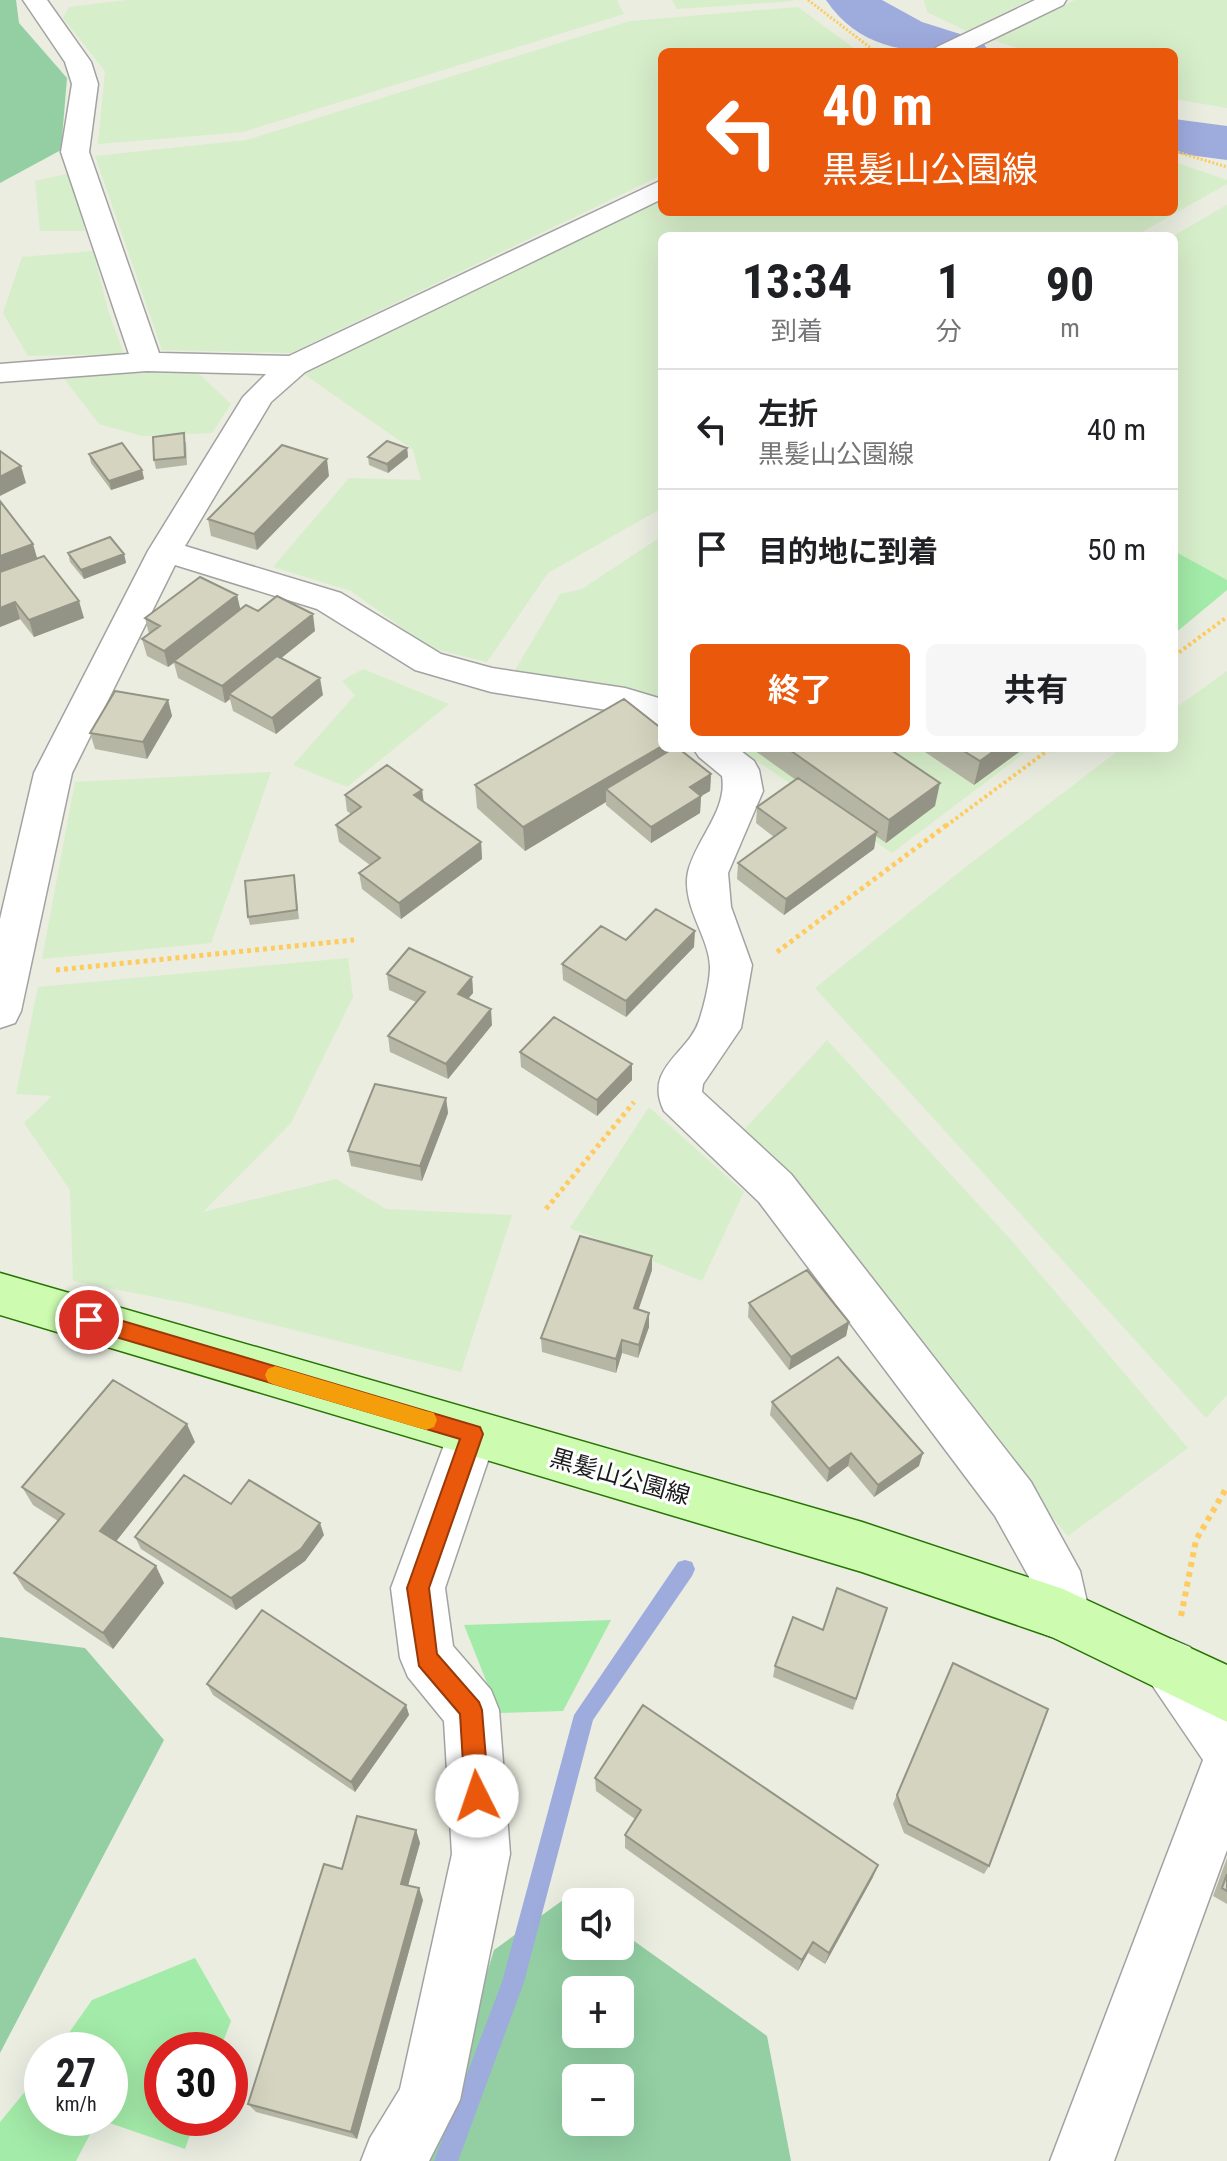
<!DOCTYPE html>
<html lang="ja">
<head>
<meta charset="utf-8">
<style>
	body { margin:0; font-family:"Roboto Condensed","Noto Sans JP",sans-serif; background:#f6f6f6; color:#202124; height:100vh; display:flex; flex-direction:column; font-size:30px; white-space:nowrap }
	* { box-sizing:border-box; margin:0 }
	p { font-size:26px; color:#757577 }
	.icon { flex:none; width:44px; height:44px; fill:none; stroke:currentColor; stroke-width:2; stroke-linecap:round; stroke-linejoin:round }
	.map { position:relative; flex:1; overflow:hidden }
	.sheet { position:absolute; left:658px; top:232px; width:520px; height:520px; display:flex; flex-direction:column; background:#fff; border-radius:12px; box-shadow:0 8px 32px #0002 }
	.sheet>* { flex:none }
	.banner { position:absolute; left:658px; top:48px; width:520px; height:168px; border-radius:12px; box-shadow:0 8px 32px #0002; background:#ea580c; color:#fff; overflow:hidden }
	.fabs { position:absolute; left:562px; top:1888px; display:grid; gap:16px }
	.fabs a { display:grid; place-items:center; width:72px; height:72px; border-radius:12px; background:#fff; box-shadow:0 8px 32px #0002; font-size:40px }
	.speed { position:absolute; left:24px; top:2032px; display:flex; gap:16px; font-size:40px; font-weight:700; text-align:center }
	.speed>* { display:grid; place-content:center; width:104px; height:104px; border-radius:50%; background:#fff; box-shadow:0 8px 32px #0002; line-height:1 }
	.speed small { font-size:20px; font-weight:400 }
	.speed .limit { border:12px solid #d22; background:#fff; color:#111 }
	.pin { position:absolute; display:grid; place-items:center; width:68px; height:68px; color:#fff; margin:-34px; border:4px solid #fff; border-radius:50%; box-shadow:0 2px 8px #0007 }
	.me { position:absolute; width:88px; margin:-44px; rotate:356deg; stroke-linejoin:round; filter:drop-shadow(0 0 6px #0008) }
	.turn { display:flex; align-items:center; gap:28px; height:168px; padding:0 32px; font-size:36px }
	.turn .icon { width:104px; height:104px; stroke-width:2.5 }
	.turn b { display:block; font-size:56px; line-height:68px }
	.eta { display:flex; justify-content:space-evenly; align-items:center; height:136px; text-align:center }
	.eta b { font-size:48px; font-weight:700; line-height:56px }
	.action { display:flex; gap:16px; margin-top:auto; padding:16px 32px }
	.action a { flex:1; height:92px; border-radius:12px; background:#ea580c; color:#fff; font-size:32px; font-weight:700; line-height:92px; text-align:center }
	.action a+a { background:#f6f6f6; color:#202124 }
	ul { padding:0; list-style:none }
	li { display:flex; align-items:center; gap:24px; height:120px; padding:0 32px; border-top:2px solid #e0e0e0 }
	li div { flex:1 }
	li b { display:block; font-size:30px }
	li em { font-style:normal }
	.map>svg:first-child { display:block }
	.farmland { fill:#d7eeca }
	.grass { fill:#a3eba8 }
	.forest { fill:#93cfa3; fill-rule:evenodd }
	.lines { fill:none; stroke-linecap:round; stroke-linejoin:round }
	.stream { fill:#9eabdd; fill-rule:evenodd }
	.river { fill:#9eabdd; fill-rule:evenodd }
	.minor-casing { stroke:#a2a2a2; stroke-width:3 }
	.secondary-casing { stroke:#267401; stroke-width:3 }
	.path-far3 { stroke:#ffcb5f; stroke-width:3; stroke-dasharray:2 2; stroke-linecap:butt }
	.path-far2 { stroke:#ffcb5f; stroke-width:4; stroke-dasharray:3 3; stroke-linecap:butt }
	.path-far1 { stroke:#ffcb5f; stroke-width:5; stroke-dasharray:4 4; stroke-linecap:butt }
	.path { stroke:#ffcb5f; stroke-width:6; stroke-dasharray:5 5; stroke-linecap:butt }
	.minor { fill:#fff; fill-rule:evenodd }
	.secondary { fill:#cdfcb0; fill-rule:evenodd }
	.wall { fill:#b6b6a5 }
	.shaded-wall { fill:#949486 }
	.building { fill:#d4d4c0; stroke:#949486; stroke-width:2 }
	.route { fill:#ea580c; stroke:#983908; stroke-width:2 }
	.slow { fill:#f59e0b }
	.labels { text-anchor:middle; stroke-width:6; stroke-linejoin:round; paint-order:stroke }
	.street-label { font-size:24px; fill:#1b1b1b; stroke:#fff }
</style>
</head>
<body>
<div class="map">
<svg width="1227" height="2161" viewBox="0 0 1227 2161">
	<rect width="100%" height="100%" fill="#eaede0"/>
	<!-- farmland -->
	<path class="farmland" d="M127,0h490l7,14 -381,118 -145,12 7,-73 -42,-53 6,-11z
		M672,0h121v1l-116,8z
		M924,0h106l-64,31 -39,-19z
		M1075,0h152v108l-53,-9v-47h-145l-36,-12z
		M798,7l61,45h-197v123l-371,178 -129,-3 -67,-194 152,-16 383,-119z
		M1174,162l53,18v4l-92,52h-473v272l-114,65 -61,89 -57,-14 -79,-57 -78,-24 76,-89 72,2 -8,-30 -112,-78 361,-172v12h512z
		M71,173l14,58h-45l-5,-50z
		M1227,205v385l-53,44 -1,-398z
		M93,251l15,59 16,44 -96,2 -25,-43 19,-56z
		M196,371l35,33 -19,29 -70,3 -43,-12 -37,-48z
		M662,536v165l-147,-31 45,-76 22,-5z
		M363,669l86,35 -102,83 -54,-22 62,-70 -13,-14z
		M1227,671v724l-21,23 -391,-430 152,-122 155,-118h52v-39z
		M738,748h293l-139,105z
		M271,772l-60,171 -169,16 33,-177z
		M348,958l5,39 -62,126 -88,89 133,-33 50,30 126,6 -51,157 -271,-68 -117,-23 -3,-91 -46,-67 28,-27 -36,-2 22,-107z
		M827,1040l185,201 176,207 -120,88 -99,-119 -226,-286z
		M649,1107l95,85 -42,89 -132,-53z"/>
	<!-- grass -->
	<path class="grass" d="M1174,551l53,29v10l-53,44z
		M611,1620l-48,91 -64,2 -35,-88z
		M195,1958l36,63 -11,29h-58v68h34l-11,31 -87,-30 -22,42h-76v-39l42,-51v47h68v-68h-53l35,-50z"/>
	<!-- forest -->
	<path class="forest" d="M0,0h16l3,23 48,55 -6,72 -61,33z
		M0,1637l85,11 79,92 -164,313z
		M570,1895l10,7h-4v44h44v-15l147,105 24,125h-369l17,-32 55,-179zM576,1990h44v44h-44zM576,2078h44v44h-44z"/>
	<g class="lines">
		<!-- stream -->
		<path class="stream" d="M685,1560l7,2 3,7 -3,7 -99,144 -69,262 -66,179h-24l68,-179 72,-267 104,-153z"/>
		<!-- river -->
		<path class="river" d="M826,0h56l40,22 60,19 7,11c-62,0 -123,7 -163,-52z
			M1174,119l53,7v34l-53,-7z"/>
		<defs>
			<path id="minor" d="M23,0h24l44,62 7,22 -9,68 70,201 130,3 373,-176v19l-357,173 -34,30 -86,144 156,47 100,61 51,14 133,20 37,11v27l-42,-14 -129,-20 -76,-22 -98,-61 -142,-44 -103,208 -51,238 -6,12 -15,5v-109l34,-146 114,-222 95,-154 23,-23 -119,-3 -147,11v-18l129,-10 -68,-202 11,-68 -7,-22z
				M1035,0h31l-3,5 -97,47h-33l4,-5z
				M693,748h44l17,13 5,9 4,21 -35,82 3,34 21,58 -11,63 -38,56 -1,8 89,82 240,308 49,89 10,44 -8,19 -19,7 -19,-7 -8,-19 -7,-38 -34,-61 -236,-314 -95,-91c-21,-43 24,-57 35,-90 5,-15 11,-39 11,-54 0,-29 -29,-62 -22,-95 8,-33 40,-62 34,-96l-23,-19z
				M472,1411l18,7 7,16 -52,154 8,58 38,44 8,20 11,144 -50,246 -31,61h-68l9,-23 30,-49 52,-235 -8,-133 -36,-44 -8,-19 -9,-70 63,-170z
				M1171,1639l19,8 37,51v152l-113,311h-64l153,-401 -51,-75 -8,-19 8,-19z"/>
			<path id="secondary" d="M0,1273l862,249 201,67 164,76v57l-175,-85 -190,-65 -862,-257z"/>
		</defs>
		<!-- minor casing -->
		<use href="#minor" class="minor-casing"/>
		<!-- secondary casing -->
		<use href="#secondary" class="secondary-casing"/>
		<!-- path-far3 -->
		<path class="path-far3" d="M808,0l68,52
			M1174,151l53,16"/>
		<!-- path-far2 -->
		<path class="path-far2" d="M1174,656l53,-39
			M946,826l105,-78"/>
		<!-- path-far1 -->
		<path class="path-far1" d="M777,952l171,-128
			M56,970l298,-30
			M546,1209l88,-107"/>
		<!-- path -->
		<path class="path" d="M1181,1616l15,-76 31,-53"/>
		<!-- minor -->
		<use href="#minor" class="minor"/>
		<!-- secondary -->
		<use href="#secondary" class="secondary"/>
	</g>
	<!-- wall -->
	<path class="wall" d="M186,442l1,23 -31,4 -2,-9z
		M407,448l1,9 -20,16 -19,-8 -1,-8z
		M89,454l53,16 2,9 -33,11 -20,-27z
		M329,476l-72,74 -46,-14 -3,-17z
		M0,501l37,57 47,60 -50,19 -14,-18 -20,8z
		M68,553l56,1 2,9 -42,16 -14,-17z
		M237,595l3,15 18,1 57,20 -34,27 42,37 -47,39 -43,-23 -3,-12 -5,4 -47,-25 -4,-15 -6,4 -21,-11 -5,-17 7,-5 -4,-16z
		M168,700l4,16 -25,43 -52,-10 -5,-16z
		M662,748l49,26 -1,17 -9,5 -1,17 -49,30 -45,-38v-3l-81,49 -48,-43 -2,-23z
		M751,748h137l47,58 -49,37 -10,-7 -2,13 -90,66 -47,-36 1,-16 36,-26 -18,-14 1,-16 39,-27z
		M919,748h101l-1,4 -45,33z
		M422,790l2,12 57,40 1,17 -81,60 -39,-30 -3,-16 11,-8 -31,-23 -3,-17 15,-11 -4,-3 -2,-16z
		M294,875l5,44 -49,6 -2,-8z
		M626,940l68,7 -68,70 -63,-37 -1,-16z
		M387,974l85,3 1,16 -5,6 24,26 -44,54 -58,-27 -2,-16 28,-34 -27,-12z
		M520,1052l112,12v16l-35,36 -76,-49z
		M446,1098l2,15 -26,68 -71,-15 -3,-15z
		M652,1270l-14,40 11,17 -11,31 -16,-5 -6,20 -74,-21 -1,-14z
		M749,1303l100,19 -3,14 -57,34 -41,-53z
		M772,1402l147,64 -45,31 -26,-31 -21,16 -57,-67z
		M195,1442l-79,99 48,42 -51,66 -88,-59 -11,-17 44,-52 -25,-16 -11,-18z
		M231,1504l93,31 -19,26 -69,49 -95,-61 -6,-12z
		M887,1608l-34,102 -80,-33 2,-11 48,-36z
		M953,1663l36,203 -5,8 -80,-41 -11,-29z
		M207,1684l199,21 3,10 -54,77 -142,-97z
		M595,1778l278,99 -48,87 -17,-11 -10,18 -173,-123v-13l10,-16 -39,-28z
		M416,1830l4,13 -12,43 15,14 -66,239 -101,-27 -8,-8 94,-235z
		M1227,1858v46l-14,-8z"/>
	<!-- shaded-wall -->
	<path class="shaded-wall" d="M407,448l1,9 -20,16 -1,-9z
		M327,459l2,17 -72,74 -3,-16z
		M21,466l5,17 -26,13v-19z
		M142,470l2,9 -33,11 -2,-9z
		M33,544l5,17 -38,14v-19z
		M124,554l2,9 -42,16 -3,-9z
		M237,595l4,17 -73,55 -4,-16z
		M79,601l5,17 -50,19 -5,-17z
		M15,602l5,17 -20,8v-19z
		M313,614l2,17 -82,66 -4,-3 1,5 -5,4 -3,-17z
		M320,678l3,17 -47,39 -4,-16z
		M168,700l4,16 -25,43 -4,-17z
		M662,746v2h12l-68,41v13l-81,49 -2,-24z
		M998,748h22l-1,4 -45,33 6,-24z
		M711,774l-1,17 -21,12 1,-16z
		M940,783l-5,23 -49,37 3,-23z
		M422,790l2,17 -10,-12z
		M701,796l-1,17 -49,30v-16z
		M877,832l-3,17 -90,66 2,-16z
		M481,842l1,17 -81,60 -2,-16z
		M695,931l-1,16 -68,70v-16z
		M472,977l1,16 -14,16 -1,-15z
		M491,1009l1,16 -44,54 -2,-15z
		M632,1064v16l-35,36v-16z
		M446,1098l2,15 -26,68 -2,-15z
		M652,1256v14l-18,53v-15z
		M649,1313v14l-11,31 1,-13z
		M849,1322l-3,14 -57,34 2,-13z
		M622,1340v13l-6,20v-14z
		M187,1424l8,18 -85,107 -10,-18z
		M851,1453l-3,13 -21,16 2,-13z
		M923,1453l-4,13 -45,31 4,-12z
		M320,1523l4,12 -19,26 -69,49 -5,-12z
		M156,1566l8,17 -51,66 -10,-16z
		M406,1705l3,10 -54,77 -4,-10z
		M416,1830l4,13 -15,53 -4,-12z
		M878,1865l-5,12 -48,87 4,-11z
		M419,1888l4,12 -66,239 -6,-7z
		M813,1942l-5,11 -10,18 4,-11z"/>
	<!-- building -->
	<path class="building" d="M184,433l1,24 -31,3 -1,-23z
		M387,441l20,7 -20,16 -19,-7z
		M122,443l20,27 -33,11 -20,-27z
		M282,445l45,14 -73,75 -46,-15z
		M0,451l21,15 -21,11z
		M0,501l33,43 -33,12z
		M110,537l14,17 -43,16 -13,-17z
		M44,556l35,45 -50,19 -14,-18 -15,6v-36z
		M200,577l37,18 -73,56 -22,-12 18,-13 -15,-8z
		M277,596l36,18 -91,72 -48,-25 72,-56 12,6z
		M277,656l43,22 -48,40 -43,-24z
		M115,691l53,9 -25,42 -53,-9z
		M624,699l38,30v17l-139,81 -48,-42z
		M674,748h4l33,26 -21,13 11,9 -50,31 -45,-38z
		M787,748h101l52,35 -51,37z
		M959,748h39l-18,13z
		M387,765l35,25 -8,5 67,47 -82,61 -40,-30 21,-15 -44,-33 25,-18 -16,-12z
		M798,778l79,54 -91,67 -48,-36 48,-35 -29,-21z
		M294,875l3,35 -49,7 -3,-36z
		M656,909l39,22 -69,70 -64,-37 39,-38 25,14z
		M409,948l63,29 -14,17 33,15 -45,55 -58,-28 37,-44 -38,-18z
		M554,1017l78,47 -35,36 -77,-48z
		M375,1084l71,14 -26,68 -72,-15z
		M580,1236l72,20 -18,52 15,5 -10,32 -17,-5 -6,19 -75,-21z
		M807,1270l42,52 -58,35 -42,-54z
		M838,1357l85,96 -45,32 -27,-32 -22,16 -57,-67z
		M113,1380l74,44 -87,107 56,35 -53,67 -89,-60 50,-59 -42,-27z
		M184,1475l47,29 18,-24 71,43 -19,26 -70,49 -96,-61z
		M837,1588l50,20 -31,91 -81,-33 18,-49 30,13z
		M262,1610l144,95 -55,77 -144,-98z
		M953,1663l95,46 -59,157 -81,-42 -11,-29z
		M643,1705l235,160 -49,88 -16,-11 -11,18 -177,-125 16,-25 -46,-32z
		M357,1816l59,14 -15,54 18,4 -68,244 -103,-28 76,-240 18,5z
		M1227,1874v17l-5,-3z"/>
	<!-- route -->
	<path class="route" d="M89,1311l391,116 3,7 -54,154 8,66 42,48 3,8 7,86 -4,9 -8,3 -9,-3 -3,-9 -5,-82 -41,-48 -12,-78 53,-149 -371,-110 -7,-3 -3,-6 3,-6z"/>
	<!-- slow -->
	<path class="slow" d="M275,1366l151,45 8,2 3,7 -3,7 -8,3 -151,-45 -7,-3 -3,-7 3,-6z"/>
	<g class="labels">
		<!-- street labels -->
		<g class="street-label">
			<text transform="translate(620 1477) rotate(16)" y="8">黒髪山公園線</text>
		</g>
	</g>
</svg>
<div class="fabs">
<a><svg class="icon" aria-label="sound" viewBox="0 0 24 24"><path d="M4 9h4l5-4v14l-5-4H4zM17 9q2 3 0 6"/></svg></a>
<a>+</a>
<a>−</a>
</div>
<div class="speed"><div>27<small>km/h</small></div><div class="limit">30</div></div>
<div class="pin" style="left:89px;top:1320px;background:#d93025"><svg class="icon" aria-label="arrive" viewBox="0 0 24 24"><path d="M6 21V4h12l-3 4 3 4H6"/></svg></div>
<svg class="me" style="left:477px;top:1796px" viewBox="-20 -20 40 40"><circle r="19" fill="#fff"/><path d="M0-13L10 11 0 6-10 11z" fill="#ea580c"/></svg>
<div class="banner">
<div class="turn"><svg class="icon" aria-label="left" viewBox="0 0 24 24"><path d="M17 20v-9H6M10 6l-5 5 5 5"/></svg><div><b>40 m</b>黒髪山公園線</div></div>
</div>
<section class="sheet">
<div class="eta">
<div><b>13:34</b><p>到着</p></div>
<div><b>1</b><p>分</p></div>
<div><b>90</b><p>m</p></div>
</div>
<ul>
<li><svg class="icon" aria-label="left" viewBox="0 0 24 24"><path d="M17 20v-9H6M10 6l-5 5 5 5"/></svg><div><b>左折</b><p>黒髪山公園線</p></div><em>40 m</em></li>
<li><svg class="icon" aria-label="arrive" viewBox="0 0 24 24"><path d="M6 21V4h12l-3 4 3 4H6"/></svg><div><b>目的地に到着</b></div><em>50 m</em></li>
</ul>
<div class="action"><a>終了</a><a>共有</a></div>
</section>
</div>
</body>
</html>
